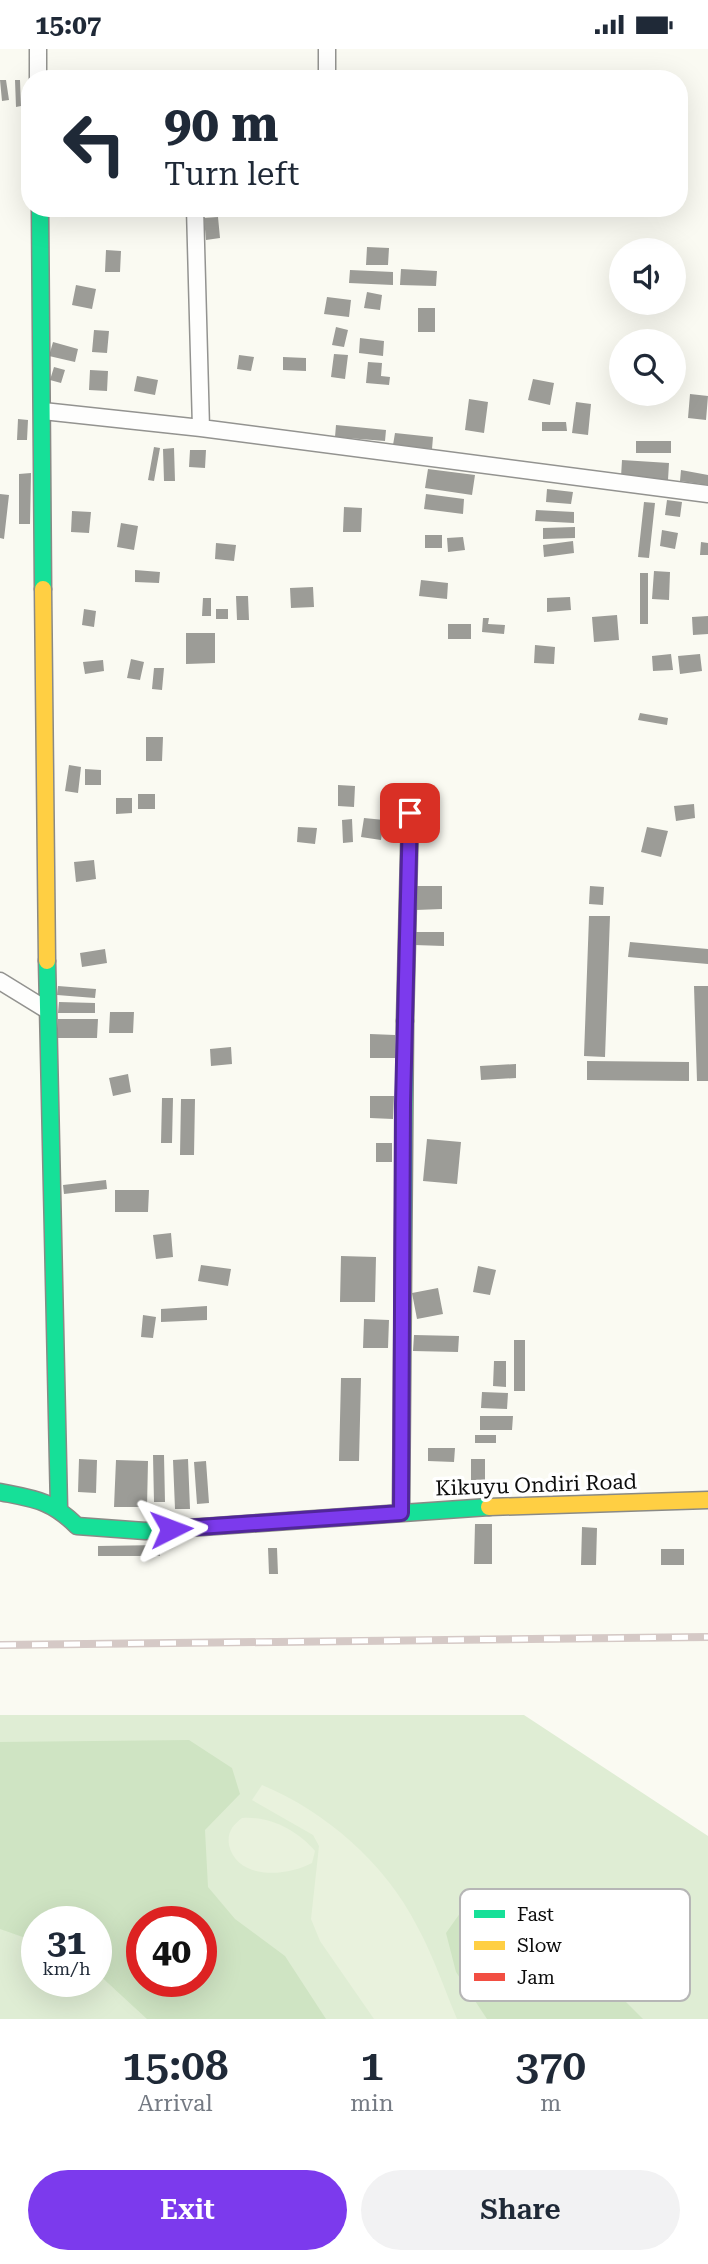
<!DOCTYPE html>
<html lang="en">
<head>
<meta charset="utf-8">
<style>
	body { margin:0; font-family:"Roboto Serif",serif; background:#f2f2f3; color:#1f2937; height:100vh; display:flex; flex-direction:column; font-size:26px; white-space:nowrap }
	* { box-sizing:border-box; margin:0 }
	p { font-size:23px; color:#747a83 }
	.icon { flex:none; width:38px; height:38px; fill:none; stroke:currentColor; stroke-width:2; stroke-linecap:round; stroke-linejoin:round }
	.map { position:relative; height:1970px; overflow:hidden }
	.side { display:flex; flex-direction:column; background:#fff; flex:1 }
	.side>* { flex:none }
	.guide { position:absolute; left:21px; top:21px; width:667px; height:147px; border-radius:28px; box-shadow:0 7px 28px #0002; background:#fff; color:#1f2937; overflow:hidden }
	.fabs { position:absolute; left:609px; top:189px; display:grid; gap:14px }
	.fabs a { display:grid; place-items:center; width:77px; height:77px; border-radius:50%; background:#fff; box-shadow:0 7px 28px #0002; font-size:35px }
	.speed { position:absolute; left:21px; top:1857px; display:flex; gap:14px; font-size:35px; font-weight:700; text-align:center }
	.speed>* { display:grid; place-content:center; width:91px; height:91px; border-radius:50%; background:#fff; box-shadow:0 7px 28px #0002; line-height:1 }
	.speed small { font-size:18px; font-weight:400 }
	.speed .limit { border:10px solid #d22; background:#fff; color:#111 }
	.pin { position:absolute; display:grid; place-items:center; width:60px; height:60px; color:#fff; margin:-30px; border-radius:14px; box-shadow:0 4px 10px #0006 }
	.me { position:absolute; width:77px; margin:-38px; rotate:87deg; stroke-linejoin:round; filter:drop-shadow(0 0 5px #0008) }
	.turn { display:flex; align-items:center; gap:24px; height:147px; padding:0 28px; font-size:32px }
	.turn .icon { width:91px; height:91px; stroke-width:2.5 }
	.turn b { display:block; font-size:49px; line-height:60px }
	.eta { display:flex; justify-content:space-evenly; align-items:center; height:119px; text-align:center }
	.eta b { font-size:42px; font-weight:600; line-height:49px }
	.button { display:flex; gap:14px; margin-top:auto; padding:14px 28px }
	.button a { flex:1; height:80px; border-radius:42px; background:#7c3aed; color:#fff; font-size:28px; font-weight:600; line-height:80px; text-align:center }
	.button a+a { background:#f2f2f3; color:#1f2937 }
	.status { display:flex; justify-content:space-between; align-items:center; height:49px; padding:0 35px; background:#fff; direction:ltr }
	.status svg { height:19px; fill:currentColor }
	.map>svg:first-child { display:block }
	.green { fill:#dfedd4; fill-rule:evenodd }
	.forest { fill:#cfe4c3; fill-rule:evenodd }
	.pitch { fill:#e9f2dd }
	.building { fill:#9c9c97 }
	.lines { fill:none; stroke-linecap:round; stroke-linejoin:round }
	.street-casing { stroke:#939390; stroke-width:19 }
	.fast-casing { stroke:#8a8a86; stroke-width:19 }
	.slow-casing { stroke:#8a8a86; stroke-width:19 }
	.jam-casing { stroke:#8a8a86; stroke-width:19 }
	.street { stroke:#fefefd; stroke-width:16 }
	.fast { stroke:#16e098; stroke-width:16 }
	.slow { stroke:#ffcf43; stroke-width:16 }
	.jam { stroke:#f24e42; stroke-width:16 }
	.rail-casing { stroke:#d5c9c6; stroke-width:8 }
	.rail { stroke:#fff; stroke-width:5; stroke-dasharray:16; stroke-linecap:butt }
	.route-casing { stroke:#51269a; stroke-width:18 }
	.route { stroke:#7c3aed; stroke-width:12 }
	.labels { text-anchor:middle; stroke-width:7; stroke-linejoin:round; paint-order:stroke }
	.street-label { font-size:21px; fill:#0c0c0c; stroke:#fff }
	.key { fill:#fff; stroke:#b6b6b6; stroke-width:2 }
	.key-label { font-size:19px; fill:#0c0c0c }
</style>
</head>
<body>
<div class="status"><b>15:07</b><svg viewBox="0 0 49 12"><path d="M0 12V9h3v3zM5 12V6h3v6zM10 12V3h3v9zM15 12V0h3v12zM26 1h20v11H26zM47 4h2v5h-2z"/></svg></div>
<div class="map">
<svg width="708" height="1970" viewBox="0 0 708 1970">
	<rect width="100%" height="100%" fill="#fafaf2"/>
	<!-- green -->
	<path class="green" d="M0,1666h524l184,121v183h-708zM37,1872h59v60h-59zM142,1872h59v60h-59z"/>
	<!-- forest -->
	<path class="forest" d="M189,1691l43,28 8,26 -35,36 3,57 27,32 50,37 41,63h-179l-51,-47v-51h-59v21l-37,-13v-187zM142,1872h59v60h-59z
		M473,1846l49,3 121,121h-156l-31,-47 -10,-39z"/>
	<!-- pitch -->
	<path class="pitch" d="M262,1736c63,26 124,79 155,141 16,29 27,62 40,93h-83l-54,-78 -9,-22 8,-73 -6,-11 -61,-35z
		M242,1769c28,-2 55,12 73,33l-3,12c-26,14 -75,17 -83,-18 -2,-13 4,-20 13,-27z"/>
	<!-- building -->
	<path class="building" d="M0,31h6l3,20 -7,1z
		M15,31h5l1,26 -5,1z
		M129,159h17l1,5 -17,1z
		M163,159h19v8l-19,1z
		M218,168l2,21 -14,2 -2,-22z
		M367,198l22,1 -1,17h-22z
		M106,201l15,1 -1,21h-15z
		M401,220l36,2 -1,15 -36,-1z
		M350,221l43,2v13l-44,-2z
		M76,236l20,4 -4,20 -20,-4z
		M367,243l15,3 -2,15 -16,-2z
		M327,248l24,3 -2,17 -25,-3z
		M418,259h17v24h-17z
		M336,278l12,3 -4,17 -12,-2z
		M94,281l15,1 -2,22 -15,-1z
		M360,289l24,3 -1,15 -24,-3z
		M53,293l25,7 -3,13 -26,-6z
		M334,305l14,1 -3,24 -14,-2z
		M239,306l15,2 -3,14 -14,-2z
		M283,308l23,1v13l-23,-1z
		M368,313l14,1 -1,13 9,1 -1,8 -23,-2z
		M54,318l11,3 -4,13 -11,-3z
		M90,321l18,1 -1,20 -18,-1z
		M137,327l21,4 -3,15 -21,-4z
		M533,330l21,4 -4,22 -22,-5z
		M690,345l18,2 -2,24 -18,-2z
		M469,350l19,3 -4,31 -19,-3z
		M576,353l15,2 -3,31 -16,-2z
		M18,370l10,1 -1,20h-10z
		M542,373h24l1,9h-25z
		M336,376l50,5 -1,11 -50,-4z
		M395,384l38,4 -1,12 -39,-4z
		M636,392h35v12h-35z
		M154,398l6,1 -6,33 -6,-1z
		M174,399l1,33h-11l-1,-32z
		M190,401h16l-1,18 -16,-1z
		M622,411l47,3 -1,17 -47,-3z
		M428,420l47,6 -3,20 -47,-7z
		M681,421l27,5v10l-28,-4z
		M31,424l-1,51h-11v-50z
		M547,440l26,3 -2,12 -25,-2z
		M0,445l9,1 -5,44 -4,-1z
		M426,445l38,5 -1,15 -39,-5z
		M667,451l15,2 -2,15 -15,-2z
		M644,453l11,1 -6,55 -11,-1z
		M344,458l18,1 -1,24h-18z
		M536,461l38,2v11l-39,-2z
		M72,462l19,1 -2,21 -18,-1z
		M121,474l17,3 -4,24 -17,-3z
		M575,478v11l-32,1v-11z
		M662,481l16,3 -3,16 -15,-3z
		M425,486h17v13h-17z
		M463,488l2,13 -17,2 -1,-14z
		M573,492l1,12 -30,4 -1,-12z
		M701,493l7,1v12h-8z
		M216,494l20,2 -2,16 -19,-2z
		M135,521l25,2 -1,11 -24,-1z
		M654,522l16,1 -1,28 -17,-1z
		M640,524h8v51h-8z
		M421,531l27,3 -1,16 -28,-3z
		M313,538l1,20 -23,1 -1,-20z
		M236,547h12l1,24h-12z
		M570,548l1,13 -24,2v-14z
		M203,549h8v18h-9z
		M84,560l12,2 -2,16 -12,-2z
		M216,560h12v10h-12z
		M617,566l2,25 -25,2 -2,-25z
		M708,567v18l-15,1 -1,-18z
		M483,569h6l-1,6 17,1 -1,9 -22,-2z
		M448,575h23v15h-23z
		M186,584h29v30l-29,1z
		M535,596l20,2 -1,17 -20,-1z
		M671,605l2,16 -20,1 -1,-15z
		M700,605l2,17 -22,3 -2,-18z
		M131,610l13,3 -4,18 -13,-2z
		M103,611l1,11 -19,3 -2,-12z
		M154,619h10l-2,22 -10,-1z
		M640,664l28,5 -1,7 -29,-5z
		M146,688h17l-1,24h-16z
		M69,716l12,2 -3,26 -13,-2z
		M85,720l16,1v15h-16z
		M338,736l17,1 -1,21 -16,-1z
		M138,745h17v15h-17z
		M116,749h16v15l-16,1z
		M694,755l1,14 -19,3 -2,-15z
		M364,769l20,2 -3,20 -20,-3z
		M352,770l1,23 -10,1 -1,-23z
		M298,778l19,1 -2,16 -18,-2z
		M647,778l21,4 -7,26 -20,-5z
		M94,811l2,19 -20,3 -2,-20z
		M416,837h26v23l-26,1z
		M590,837l14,1 -1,18 -14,-1z
		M589,867h21l-5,141 -21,-1z
		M415,883h29v14l-30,-1z
		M630,893l78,7v15l-80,-7z
		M105,900l2,14 -25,4 -2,-14z
		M58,937l38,3 -1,9 -38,-3z
		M694,937h14v95h-11z
		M59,953l36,1v10h-37z
		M110,963h24l-1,21h-24z
		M58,970h40l-1,19h-39z
		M370,985l25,1v23h-25z
		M231,998l1,17 -21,2 -1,-17z
		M587,1012l102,1v19l-102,-1z
		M516,1015v14l-35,2 -1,-14z
		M128,1025l3,18 -18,4 -4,-18z
		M370,1047h24l-1,23 -23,-1z
		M162,1049h11l-1,45h-11z
		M181,1050h14l-1,56h-14z
		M427,1090l34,3 -4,42 -34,-3z
		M376,1094h16v19h-16z
		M106,1131l1,9 -43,5 -1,-9z
		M115,1141h34l-1,22h-33z
		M171,1184l2,24 -17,2 -3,-24z
		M341,1207l35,1 -1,45h-35z
		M201,1216l30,4 -3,17 -30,-5z
		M478,1217l18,4 -6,25 -17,-3z
		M438,1239l5,26 -26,5 -5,-26z
		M207,1257v14l-46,2v-13z
		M143,1266l13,2 -3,21 -12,-1z
		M364,1270l25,1 -1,28h-25z
		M414,1286l45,1 -1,16 -45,-1z
		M514,1291h11v51h-11z
		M494,1312h12v26l-13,-1z
		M341,1329h20l-2,83h-20z
		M482,1343l26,1 -1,16 -26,-1z
		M480,1367h33l-1,14h-32z
		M475,1386h21v8h-21z
		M428,1399h27l-1,14 -26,-1z
		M153,1406h11l1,47h-11z
		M79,1410l18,1 -1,33 -18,-1z
		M188,1410l2,50h-15l-2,-49z
		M471,1410h14v22l-14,-1z
		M116,1411l32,1 -1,46h-33z
		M206,1412l3,42 -12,1 -3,-42z
		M475,1475h17v40h-18z
		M582,1478l15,1 -1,37h-15z
		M160,1496v11h-62v-10z
		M268,1499h9l1,26h-9z
		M661,1500h23v16h-23z"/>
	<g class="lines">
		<defs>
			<path id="street" d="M38,0v30
				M327,0v30
				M195,159l6,220
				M43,362l158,17 507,66
				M0,932l47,29"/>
			<path id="fast" d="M40,159l3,381
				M47,912l12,547
				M0,1443c35,7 51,8 77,34l68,5 344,-24
				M401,1464l4,-492"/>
			<path id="slow" d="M43,540l4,372
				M489,1458l219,-7"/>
			<path id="jam" d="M405,972l5,-208"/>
		</defs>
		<!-- street casing -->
		<use href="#street" class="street-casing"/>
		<!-- fast casing -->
		<use href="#fast" class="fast-casing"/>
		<!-- slow casing -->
		<use href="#slow" class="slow-casing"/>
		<!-- jam casing -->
		<use href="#jam" class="jam-casing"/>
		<!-- street -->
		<use href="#street" class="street"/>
		<!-- fast -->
		<use href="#fast" class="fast"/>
		<!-- slow -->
		<use href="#slow" class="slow"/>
		<!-- jam -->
		<use href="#jam" class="jam"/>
		<defs>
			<path id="rail" d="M0,1596l708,-8"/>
		</defs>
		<!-- rail casing -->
		<use href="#rail" class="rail-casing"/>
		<!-- rail -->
		<use href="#rail" class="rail"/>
	</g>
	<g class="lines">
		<defs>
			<path id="route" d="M171,1480l230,-16 2,-409 7,-291"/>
		</defs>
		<!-- route casing -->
		<use href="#route" class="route-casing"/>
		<!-- route -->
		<use href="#route" class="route"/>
	</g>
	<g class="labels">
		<!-- street labels -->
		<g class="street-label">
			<text transform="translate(536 1436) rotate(-2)" y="7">Kikuyu Ondiri Road</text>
		</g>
	</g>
	<!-- legend -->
	<rect x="460" y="1840" width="230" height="112" rx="10" class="key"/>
	<rect x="474" y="1861" width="31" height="8" fill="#16e098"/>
	<rect x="474" y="1892" width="31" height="9" fill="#ffcf43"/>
	<rect x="474" y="1924" width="31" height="8" fill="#f24e42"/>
	<g class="key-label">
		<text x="517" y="1872">Fast</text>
		<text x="517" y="1903">Slow</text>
		<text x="517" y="1935">Jam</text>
	</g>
</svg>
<div class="fabs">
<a><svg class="icon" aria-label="sound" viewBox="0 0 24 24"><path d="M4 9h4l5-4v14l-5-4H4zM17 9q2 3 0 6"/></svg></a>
<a><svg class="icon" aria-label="search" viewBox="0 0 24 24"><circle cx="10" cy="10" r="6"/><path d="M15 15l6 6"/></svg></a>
</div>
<div class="speed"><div>31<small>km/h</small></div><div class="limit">40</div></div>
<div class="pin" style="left:410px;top:764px;background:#d93025"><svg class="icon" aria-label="arrive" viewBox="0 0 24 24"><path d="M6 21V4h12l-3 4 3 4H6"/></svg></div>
<svg class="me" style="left:171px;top:1480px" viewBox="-20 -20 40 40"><path d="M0-17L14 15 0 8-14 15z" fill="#7c3aed" stroke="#fff" stroke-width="4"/></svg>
<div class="guide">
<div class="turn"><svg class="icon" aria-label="left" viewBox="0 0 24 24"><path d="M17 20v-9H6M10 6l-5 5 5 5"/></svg><div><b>90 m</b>Turn left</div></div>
</div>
</div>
<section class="side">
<div class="eta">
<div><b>15:08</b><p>Arrival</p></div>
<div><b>1</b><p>min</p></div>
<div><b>370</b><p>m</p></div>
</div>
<div class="button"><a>Exit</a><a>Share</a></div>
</section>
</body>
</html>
